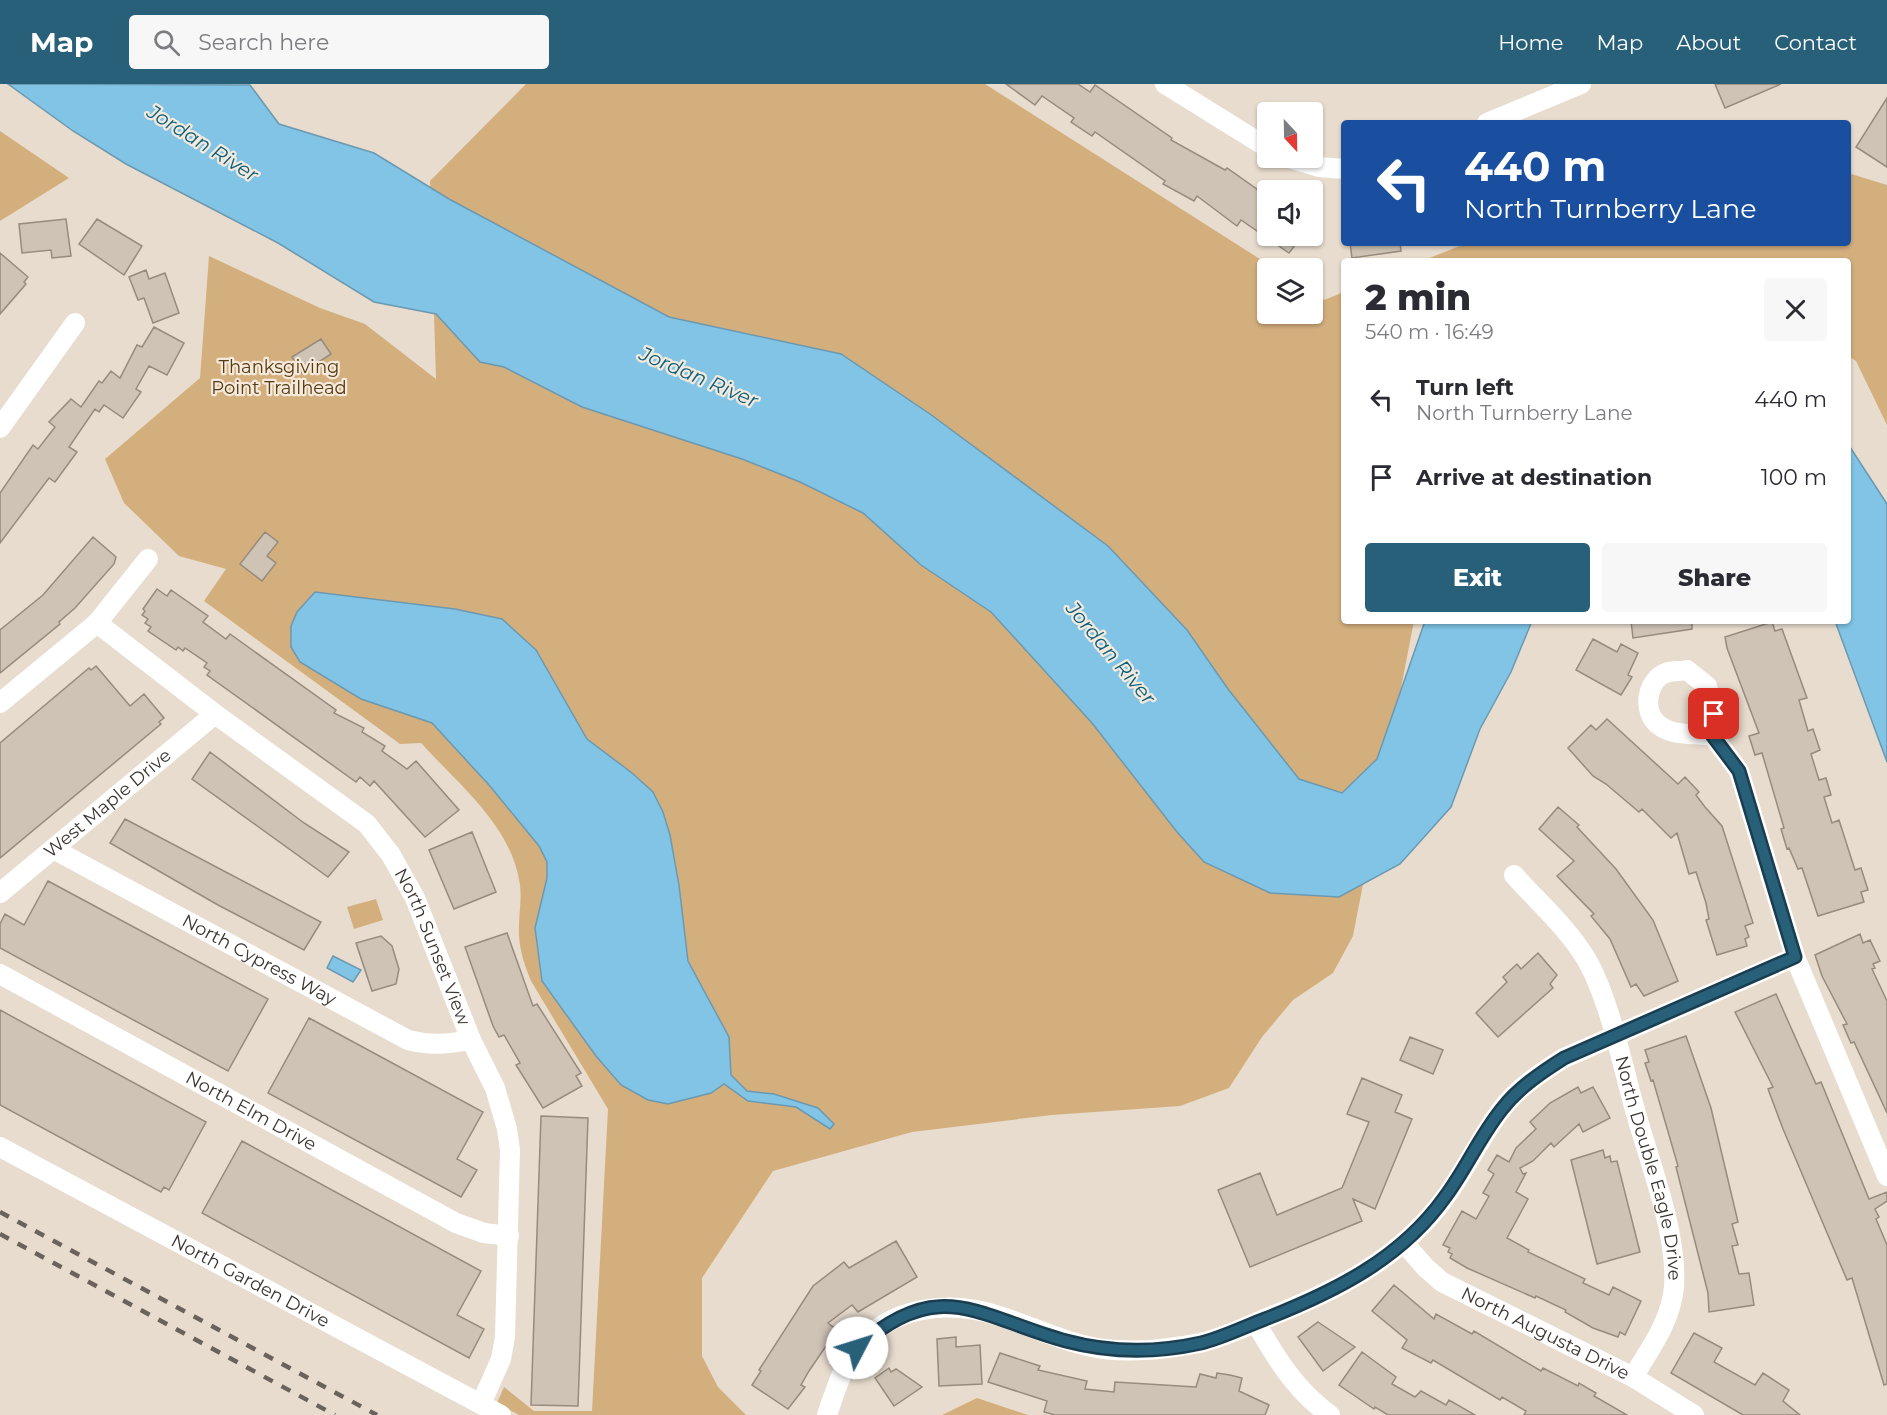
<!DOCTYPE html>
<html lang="en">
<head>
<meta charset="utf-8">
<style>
	body { margin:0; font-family:Montserrat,sans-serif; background:#f7f7f7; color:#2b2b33; height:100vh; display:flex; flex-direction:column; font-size:22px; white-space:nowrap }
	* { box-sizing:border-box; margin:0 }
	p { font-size:20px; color:#7c7c81 }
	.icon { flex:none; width:33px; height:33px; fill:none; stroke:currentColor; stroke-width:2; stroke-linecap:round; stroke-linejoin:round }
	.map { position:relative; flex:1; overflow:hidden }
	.panel { position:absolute; left:1341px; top:174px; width:510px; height:366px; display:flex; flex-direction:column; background:#fff; border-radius:6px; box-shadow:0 2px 4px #0004 }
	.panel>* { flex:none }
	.guide { position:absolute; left:1341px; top:36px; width:510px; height:126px; border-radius:6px; box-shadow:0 2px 4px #0004; background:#1a4fa0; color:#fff; overflow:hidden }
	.needle { width:39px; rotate:158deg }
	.controls { position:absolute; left:1257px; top:18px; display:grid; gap:12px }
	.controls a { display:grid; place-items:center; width:66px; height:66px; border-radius:6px; background:#fff; box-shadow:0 2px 4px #0004; font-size:30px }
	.pin { position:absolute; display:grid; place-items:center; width:51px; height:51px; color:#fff; margin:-26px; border-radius:12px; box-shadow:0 3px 9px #0006 }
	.me { position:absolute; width:66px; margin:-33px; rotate:50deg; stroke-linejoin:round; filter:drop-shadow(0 0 4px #0008) }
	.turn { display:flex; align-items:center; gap:21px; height:126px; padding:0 24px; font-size:27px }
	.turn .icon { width:78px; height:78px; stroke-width:2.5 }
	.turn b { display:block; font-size:42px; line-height:51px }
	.round { display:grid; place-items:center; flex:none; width:63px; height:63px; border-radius:6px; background:#f7f7f7 }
	.summary { display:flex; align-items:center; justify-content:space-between; height:102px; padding:0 24px }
	h1 { font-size:36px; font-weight:800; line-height:45px }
	.action { display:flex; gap:12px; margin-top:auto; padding:12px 24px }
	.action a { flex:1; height:69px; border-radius:6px; background:#28607a; color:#fff; font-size:24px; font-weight:800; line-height:69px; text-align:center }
	.action a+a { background:#f7f7f7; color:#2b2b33 }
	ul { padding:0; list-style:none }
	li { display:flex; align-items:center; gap:18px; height:78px; padding:0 24px }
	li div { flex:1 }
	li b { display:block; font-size:22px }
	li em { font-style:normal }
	header { display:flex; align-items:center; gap:36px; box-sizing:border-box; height:84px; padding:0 30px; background:#28607a; color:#fff }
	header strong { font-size:28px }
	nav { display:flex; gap:33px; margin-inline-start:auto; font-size:21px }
	.search { width:420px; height:54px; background:#f7f7f7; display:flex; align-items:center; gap:15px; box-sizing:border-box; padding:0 21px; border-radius:6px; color:#7c7c81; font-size:22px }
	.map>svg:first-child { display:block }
	.green { fill:#d4af7e }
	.water { fill:#81c4e6; stroke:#6c99af; stroke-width:1.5 }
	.building { fill:#cec3b5; stroke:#968b7e; stroke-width:1.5 }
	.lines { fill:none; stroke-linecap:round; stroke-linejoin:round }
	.minor { stroke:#fff; stroke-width:20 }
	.rail { stroke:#69635b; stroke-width:4.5; stroke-dasharray:10 10; stroke-linecap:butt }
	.route-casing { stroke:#1a3e4f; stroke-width:15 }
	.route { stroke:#28607a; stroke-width:10 }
	.labels { text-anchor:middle; stroke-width:4.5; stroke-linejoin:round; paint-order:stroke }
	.park-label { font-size:18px; fill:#563a10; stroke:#f5e9db }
	.street-label { font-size:18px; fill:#3a3530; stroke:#f5e9db }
	.water-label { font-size:20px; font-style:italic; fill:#076081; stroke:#f5e9db }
</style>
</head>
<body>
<header>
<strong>Map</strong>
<div class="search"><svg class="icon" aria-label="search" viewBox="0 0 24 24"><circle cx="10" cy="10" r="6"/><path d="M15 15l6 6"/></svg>Search here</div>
<nav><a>Home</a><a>Map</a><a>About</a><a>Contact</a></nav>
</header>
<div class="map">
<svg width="1887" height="1331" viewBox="0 0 1887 1331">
	<rect width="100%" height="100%" fill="#e8dcce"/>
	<!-- green -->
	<path class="green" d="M526,0h459l289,184h-6v46h44l1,-21 11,7 20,-8v329h70l-61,315 -20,37 -40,27 -31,37 -33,51 -49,18 -128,9 -140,17 -139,39 -71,107v78l16,31 28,28h-227l-22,-12 7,-16 30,24h58l16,-302 -77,-128c-6,-15 -11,-29 -12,-45 -1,-17 3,-34 1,-51 -8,-59 -61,-100 -99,-142l-21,1 -196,-143 22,-32 -47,-13 -55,-53 -19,-44 95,-81 9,-122 111,52 45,16 71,55 -6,-198z
		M0,47l69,47 -69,43z
		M1848,89l39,12v240l-31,-64 -8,-5v-95h-426l45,-18h381z
		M376,815l7,21 -29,9 -7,-22z
		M977,1314l51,17h-86z"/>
	<!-- water -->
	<path class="water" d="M8,0l242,1 29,39 95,29 75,46 220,118 172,37 89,60 178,132 79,84 41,59 71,90 43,14 35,-34 48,-138h107l-21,51 -31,57 -29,78 -51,57 -61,33 -69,-4 -66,-31 -27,-30 -85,-109 -101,-111 -70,-47 -58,-52 -63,-31 -58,-23 -160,-52 -78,-40 -24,-5 -44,-48 -62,-12 -96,-59 -152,-79 -53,-33z
		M1848,360l39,60v258l-52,-141h13z
		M315,508l140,17 47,10 34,31 51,89 45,34 21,19 10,20 7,23 9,50 9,76 41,76 2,38 16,16 27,3 44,14 16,16 -4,5 -34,-22 -48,-6 -24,-17 -13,9 -43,11 -20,-4 -27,-15 -25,-29 -54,-75 -7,-53 12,-50v-16l-8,-16 -50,-61 -57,-62 -71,-24 -61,-37 -9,-15v-21l6,-14z
		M333,872l28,14 -8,12 -26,-14z"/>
	<!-- building -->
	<path class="building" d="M1006,0h72l12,8 5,-7 77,53 -1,2 54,30 2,-2 41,29v39h34l-13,17 -48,-33 -4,6 -40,-30 -3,5 -31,-17 2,-3 -70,-49 -3,4 -21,-14 3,-4 -32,-22 -7,9z
		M1715,0h66l-56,24z
		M1887,14v69l-31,-20z
		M66,135l5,37 -19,2 -1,-8 -29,3 -3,-29z
		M97,135l45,27 -18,29 -45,-31z
		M1350,159h50l1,8 -49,7z
		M0,169l28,24 -4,5 2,2 -26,30z
		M146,186l3,9 16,-6 14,40 -26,10 -9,-25 -6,2 -9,-23z
		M154,243l30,16 -17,32 -18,-9 -13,23 5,3 -18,26 -19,-13 -5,7 -4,-3 -26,38 8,5 -22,30 -6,-4 -49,65v-50l33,-48 5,4 17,-22 -6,-5 22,-23 10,8 18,-26 3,2 9,-12 9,7 17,-33 5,2z
		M321,255l10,15 -29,19 -10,-16z
		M265,448l13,10 -11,14 9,7 -14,18 -22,-17z
		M93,453l23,20 -2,7 -39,44 -16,14 1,2 -60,49v-43l43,-35z
		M157,505l10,7 4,-6 37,26 -5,6 23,17 4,-5 106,76 -2,3 30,15 -2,4 23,14 -3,5 25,18 9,-8 43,49 -34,27 -51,-56 -4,5 -10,-9 -4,5 -149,-107 3,-4 -6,-4 3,-4 -22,-15 -2,3 -5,-4 -2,3 -28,-19 3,-4 -6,-4 3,-4 -6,-4 3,-4 -2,-2z
		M1631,537h61v8l-59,9z
		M1772,538l3,9 7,-2 25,69 -8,2 9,31 5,-2 7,21 -9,4 8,26 7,-2 5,17 -7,2 8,26 7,-3 16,50 6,-2 7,22 -7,2 3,10 -46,14 -16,-48 -4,1 -9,-21 -2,1 -6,-20 3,-1 -22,-75 -7,2 -6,-19 10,-3 -32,-85 -2,-11z
		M1593,555l24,13 4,-8 17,9 -10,22 4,2 -11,18 -45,-25z
		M96,582l34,40 14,-12 20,24 -5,4 2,2 -161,134v-115l89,-75 2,2z
		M1607,635l71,65 7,-7 14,15 -3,3 9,12 17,19 31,97 -8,3 4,11 -4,2 2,7 -30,9 -11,-35 3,-1 -3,-16 -10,-31 -7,2 -12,-41 -6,5 -29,-29 -3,3 -33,-28 -13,-8 -25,-28 23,-23 5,5z
		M210,668l94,71 45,29 -21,25 -136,-98z
		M1558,723l21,18 -2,2 39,42 37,51 25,61 -34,15 -8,-12 -5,3 -21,-48 -19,-23 3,-2 -37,-38 17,-15 -35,-32z
		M125,735l196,103 -17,28 -86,-45 -108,-62z
		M472,748l24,60 -42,17 -25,-59z
		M48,797l220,118 -40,72 -228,-123v-24l5,-10 19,11z
		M507,849l26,73 4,-2 44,69 -5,3 6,10 -39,22 -27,-43 4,-2 -16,-28 -5,2 -6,-11 -28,-79z
		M1860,850l3,9 7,-3 10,21 -7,3 2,4 -3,1 15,32v112l-33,-71 -3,1 -8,-18 4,-1 -25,-48 -7,-21z
		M381,852l11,10 7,23 -3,15 -24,7 -16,-48z
		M1538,869l19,22 -7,9 3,4 -55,49 -22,-24 31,-31 -4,-5 14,-13 4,5z
		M1776,910l40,90 5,-2 48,117 18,-7v9l-12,8 4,8 -3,2 11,26v139l-3,1 -32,-107 -5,2 -64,-151 -15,-40 5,-2 -38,-75z
		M0,926l206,112 -37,68 -5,-3 -3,5 -161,-87z
		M309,934l174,94 -26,47 20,11 -16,27 -193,-104z
		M1686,952l25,72 27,114 -6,2 6,21 -6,1 7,28 10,-1 5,32 -45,7 -1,-19 -32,-126 2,-1 -25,-86 -2,1 -6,-18 4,-1 -4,-12z
		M1410,953l33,13 -10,24 -33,-14z
		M1362,994l40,17 -7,17 17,7 -37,90 -22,-10 9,22 -112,46 -32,-77 42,-17 17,42 65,-27 27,-66 -22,-8z
		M1578,1003l3,6 12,-6 17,31 -27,14 -4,-8 -25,23 -3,-4 -18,18 -13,7 3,6 3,-1 -10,19 12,7 -21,39 22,12 -1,2 57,27 -2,4 26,12 4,-8 28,14 -16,34 -5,-3 -2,5 -25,-9 -28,-16 1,-2 -30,-14 -1,2 -68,-30 -17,-10 2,-4 -4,-2 2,-4 -7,-3 19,-34 14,8 13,-23 -6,-3 11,-19 -6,-4 9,-15 12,7 7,-14 20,-19 -6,-7 20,-19z
		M541,1032l47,2 -10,288 -47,-1z
		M242,1057l239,130 -24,44 27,14 -15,29 -267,-145z
		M1603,1066l2,8 5,-2 1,6 6,-1 23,91 -43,12 -26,-104z
		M896,1157l21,36 -59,35 -6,-7 -24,18 9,7 -28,41 -8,14 4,2 -17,22 -36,-24 9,-14 -2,-1 54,-84 31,-24 5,6z
		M1394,1201l40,34 2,-5 36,20 2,-3 67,40 2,-3 35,18 1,-3 17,10 -2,3 33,19h-103l2,-4 -24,-14 -2,3 -67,-40 -2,3 -29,-15 5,-8 -35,-29z
		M1318,1238l37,25 -32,24 -25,-34z
		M1694,1249l28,15 -8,14 41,23 8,-12 26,17 -6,11 17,14h-57l-72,-42z
		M956,1253v10l24,-2 2,39 -43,2 -2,-47z
		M1362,1268l34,25 -4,7 23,13 6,-6 25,14 3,-5 26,15h-87l-13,-8 -1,2 -35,-24z
		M1000,1269l40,13 -2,4 49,11 -2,8 29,3 1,-10 81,5 4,-13 16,4 1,-5 13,2 12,3 -3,13 30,14 -4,10h-210l-11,-3 3,-11 -59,-19z
		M889,1284l2,4 5,-3 26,18 -28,19 -19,-28z"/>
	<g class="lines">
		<!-- minor -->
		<g class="minor">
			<path d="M1165,0l103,64"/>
			<path d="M1487,39l94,-39"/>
			<path d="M1289,74l30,9 25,2"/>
			<path d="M0,344l75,-105"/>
			<path id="s1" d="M97,539l118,91 152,110 24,31 24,43 56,142 24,48 12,41 3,21 -5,187 -4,22 -20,45"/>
			<path d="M0,619l97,-80 51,-64"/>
			<path d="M1712,651l2,-21 -7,-28 -20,-16c-5,1 -13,1 -19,2 -22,7 -27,41 -8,54 14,10 36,8 52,9l27,36 56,186 92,219"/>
			<path id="s2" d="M53,765l355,191c23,6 40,4 63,0"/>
			<path id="s3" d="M1514,791c25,28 56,55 74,87 22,40 34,102 47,148 14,51 43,124 39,177 -3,34 -24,62 -41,90"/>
			<path id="s4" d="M0,809l215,-179"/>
			<path id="s5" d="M0,890l456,249 28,10 25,3"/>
			<path id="s6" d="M0,1063l501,268"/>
			<path id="s7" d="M1404,1159l22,25 16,14 191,95 61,38"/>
			<path d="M1256,1239c20,35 40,68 74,92"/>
			<path d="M827,1331c8,-23 15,-48 30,-67 35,-43 93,-48 142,-32 35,11 68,28 105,33 31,4 65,0 96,-6 21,-5 44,-15 64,-24 70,-27 135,-59 180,-120 21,-28 36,-61 57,-89 16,-22 41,-38 63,-52l231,-101"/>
		</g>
		<!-- rail -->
		<path class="rail" d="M0,1128l377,203
			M0,1150l335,181"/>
	</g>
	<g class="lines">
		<defs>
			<path id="route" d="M857,1264c82,-74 122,-31 209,-7 45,12 90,12 135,2 21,-5 43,-16 64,-24 69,-27 136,-60 180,-122 21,-28 35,-61 57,-88 16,-21 40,-37 62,-51l231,-101 -56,-186 -27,-36 2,-21"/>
		</defs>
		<!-- route casing -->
		<use href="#route" class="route-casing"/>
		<!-- route -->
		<use href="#route" class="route"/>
	</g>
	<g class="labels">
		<!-- park labels -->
		<g class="park-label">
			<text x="279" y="289">Thanksgiving<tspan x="279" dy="21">Point Trailhead</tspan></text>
		</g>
		<!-- street labels -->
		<g class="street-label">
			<text dy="6" stroke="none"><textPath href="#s4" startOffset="140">West Maple Drive</textPath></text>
			<text dy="6" stroke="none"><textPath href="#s1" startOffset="477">North Sunset View</textPath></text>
			<text dy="6" stroke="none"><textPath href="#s2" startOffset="234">North Cypress Way</textPath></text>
			<text dy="6" stroke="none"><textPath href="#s5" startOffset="286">North Elm Drive</textPath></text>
			<text dy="6" stroke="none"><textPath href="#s3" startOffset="330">North Double Eagle Drive</textPath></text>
			<text dy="6" stroke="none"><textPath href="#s6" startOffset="284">North Garden Drive</textPath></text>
			<text dy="6" stroke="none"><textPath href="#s7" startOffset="170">North Augusta Drive</textPath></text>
		</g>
		<!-- water labels -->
		<g class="water-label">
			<text transform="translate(203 59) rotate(32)" y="7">Jordan River</text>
			<text transform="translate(699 293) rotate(23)" y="7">Jordan River</text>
			<text transform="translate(1111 569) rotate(50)" y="7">Jordan River</text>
		</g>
	</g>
</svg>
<div class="controls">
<a><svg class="needle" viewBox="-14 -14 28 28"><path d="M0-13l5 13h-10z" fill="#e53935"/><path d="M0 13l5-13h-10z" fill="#7c7c81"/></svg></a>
<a><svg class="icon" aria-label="sound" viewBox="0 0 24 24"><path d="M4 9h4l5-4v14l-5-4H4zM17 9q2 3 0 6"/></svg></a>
<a><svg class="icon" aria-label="layers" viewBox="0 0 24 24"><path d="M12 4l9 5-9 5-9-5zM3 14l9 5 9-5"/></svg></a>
</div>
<div class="pin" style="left:1714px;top:630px;background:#d93025"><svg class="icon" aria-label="arrive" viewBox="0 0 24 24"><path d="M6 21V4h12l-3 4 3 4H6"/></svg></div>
<svg class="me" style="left:857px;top:1264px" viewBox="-20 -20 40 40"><circle r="19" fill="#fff"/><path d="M0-13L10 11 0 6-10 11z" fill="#28607a"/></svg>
<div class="guide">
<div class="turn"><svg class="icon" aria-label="left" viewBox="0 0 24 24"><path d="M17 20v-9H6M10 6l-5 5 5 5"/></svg><div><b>440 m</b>North Turnberry Lane</div></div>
</div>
<section class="panel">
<div class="summary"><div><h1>2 min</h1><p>540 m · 16:49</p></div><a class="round"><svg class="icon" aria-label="close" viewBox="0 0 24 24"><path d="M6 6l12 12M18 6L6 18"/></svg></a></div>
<ul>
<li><svg class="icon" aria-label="left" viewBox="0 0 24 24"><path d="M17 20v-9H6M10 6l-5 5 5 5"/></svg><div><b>Turn left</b><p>North Turnberry Lane</p></div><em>440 m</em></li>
<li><svg class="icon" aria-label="arrive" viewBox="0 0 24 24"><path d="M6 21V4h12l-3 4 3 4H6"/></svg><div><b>Arrive at destination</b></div><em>100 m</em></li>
</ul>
<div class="action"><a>Exit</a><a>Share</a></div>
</section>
</div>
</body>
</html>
